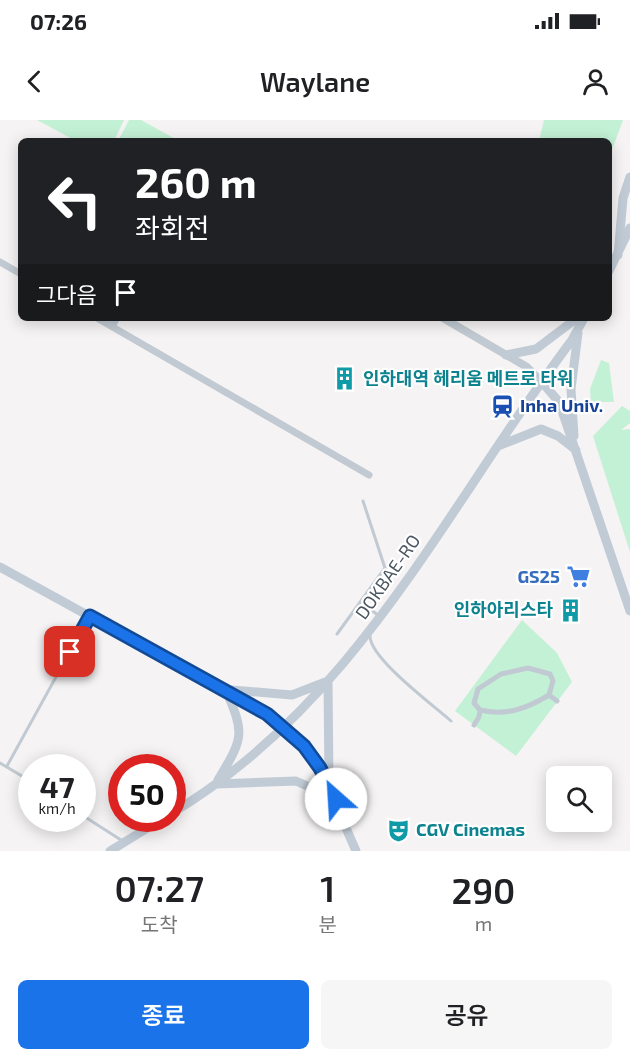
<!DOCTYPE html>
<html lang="ko">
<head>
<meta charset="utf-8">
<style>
	body { margin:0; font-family:"Exo 2","Noto Sans KR",sans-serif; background:#f6f6f6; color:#202124; height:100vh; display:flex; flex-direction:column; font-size:22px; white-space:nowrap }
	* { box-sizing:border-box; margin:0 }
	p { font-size:20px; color:#757577 }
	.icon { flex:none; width:33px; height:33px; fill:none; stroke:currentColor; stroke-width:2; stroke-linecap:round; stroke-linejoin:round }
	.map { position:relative; height:731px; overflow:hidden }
	.panel { display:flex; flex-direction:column; background:#fff; flex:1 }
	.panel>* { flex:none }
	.top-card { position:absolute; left:18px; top:18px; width:594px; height:183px; border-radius:9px; box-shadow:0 3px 15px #0003; background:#202124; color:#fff; overflow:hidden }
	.controls { position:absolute; left:546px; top:646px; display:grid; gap:12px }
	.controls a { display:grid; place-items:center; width:66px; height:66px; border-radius:9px; background:#fff; box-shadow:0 3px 15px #0003; font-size:30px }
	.speed { position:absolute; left:18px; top:634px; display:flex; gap:12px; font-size:30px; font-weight:700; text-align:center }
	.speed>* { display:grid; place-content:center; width:78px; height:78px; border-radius:50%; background:#fff; box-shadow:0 3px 15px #0003; line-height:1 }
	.speed small { font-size:15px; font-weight:400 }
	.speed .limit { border:9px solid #d22; background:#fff; color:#111 }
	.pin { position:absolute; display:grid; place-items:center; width:51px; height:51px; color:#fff; margin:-26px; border-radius:12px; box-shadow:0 3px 9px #0006 }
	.me { position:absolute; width:66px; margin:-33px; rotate:334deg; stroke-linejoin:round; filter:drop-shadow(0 0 4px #0008) }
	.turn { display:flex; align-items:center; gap:21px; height:126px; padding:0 18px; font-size:27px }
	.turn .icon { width:78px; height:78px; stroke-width:2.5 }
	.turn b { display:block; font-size:42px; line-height:51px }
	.then { display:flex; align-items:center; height:57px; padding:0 18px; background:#0003; gap:12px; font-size:22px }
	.eta { display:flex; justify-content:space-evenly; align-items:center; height:102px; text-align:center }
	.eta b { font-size:36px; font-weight:600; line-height:42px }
	.action { display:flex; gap:12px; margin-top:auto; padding:12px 18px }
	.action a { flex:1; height:69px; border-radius:9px; background:#1a73e8; color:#fff; font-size:24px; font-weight:600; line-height:69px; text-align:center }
	.action a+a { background:#f6f6f6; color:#202124 }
	.status { display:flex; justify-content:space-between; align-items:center; height:42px; padding:0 30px; background:#fff; direction:ltr }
	.status svg { height:16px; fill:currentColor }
	header { display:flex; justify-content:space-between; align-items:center; height:78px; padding:0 18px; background:#fff; font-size:27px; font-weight:600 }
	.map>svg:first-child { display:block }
	.green { fill:#c3f1d5 }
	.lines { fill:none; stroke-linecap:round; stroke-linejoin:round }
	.service { stroke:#c1cad2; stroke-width:3 }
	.pedestrian { stroke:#c1cad2; stroke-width:5 }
	.minor { stroke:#c1cad2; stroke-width:7 }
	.tertiary { stroke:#c1cad2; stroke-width:8 }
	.secondary { stroke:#c1cbd6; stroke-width:9 }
	.route-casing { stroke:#114b97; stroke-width:15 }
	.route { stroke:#1a73e8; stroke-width:10 }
	.labels { text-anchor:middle; stroke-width:4.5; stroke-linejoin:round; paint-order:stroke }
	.culture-label { font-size:18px; font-weight:bold; fill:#0d838f; stroke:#fff; text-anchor:start }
	.transit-label { font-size:18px; font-weight:bold; fill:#164399; stroke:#fff; text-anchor:start }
	.street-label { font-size:18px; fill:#4a5661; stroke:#fff }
	.shop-label { font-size:18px; font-weight:bold; fill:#366cbe; stroke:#fff; text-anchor:end }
</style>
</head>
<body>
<div class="status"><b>07:26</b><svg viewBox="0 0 49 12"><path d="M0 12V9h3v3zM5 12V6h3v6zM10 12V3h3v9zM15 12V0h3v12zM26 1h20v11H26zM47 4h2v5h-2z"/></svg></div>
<header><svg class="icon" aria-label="back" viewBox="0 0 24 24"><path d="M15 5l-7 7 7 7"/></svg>Waylane<svg class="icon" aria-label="person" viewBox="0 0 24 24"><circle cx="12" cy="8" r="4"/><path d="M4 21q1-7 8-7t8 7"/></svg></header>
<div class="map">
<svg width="630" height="731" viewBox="0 0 630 731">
	<rect width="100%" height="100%" fill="#f5f3f3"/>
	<!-- green -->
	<path class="green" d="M37,0h87l-10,21h-38z
		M129,0h12l38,21h-61z
		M544,0h79l-14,38v-17h-70z
		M601,240l8,3 5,39h-23l-1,-13z
		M622,286l8,5v12l-9,7 9,-1v123l-37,-116z
		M522,500l35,33 15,29 -56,74 -61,-45z"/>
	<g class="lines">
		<!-- service -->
		<path class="service" d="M361,482l18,14
			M337,514l48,-66 -22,-67
			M370,515c-2,22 63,70 81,86
			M0,643l32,19
			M7,646l82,-149
			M82,695l39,25"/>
		<!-- pedestrian -->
		<path class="pedestrian" d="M528,548l22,6 3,7 -4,14c-23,14 -43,21 -69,15l-6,-7 4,-14 23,-15z
			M549,575l8,6
			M474,605l5,-8 1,-7"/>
		<!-- minor -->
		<path class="minor" d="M0,142l21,12
			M97,198l272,157"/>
		<!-- tertiary -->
		<path class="tertiary" d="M443,198l84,49 14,14
			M112,206l4,-8"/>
		<!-- secondary -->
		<path class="secondary" d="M618,135l5,-57 7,-21
			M609,151l21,-43
			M506,235l30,-6 41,-31
			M541,261l18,21 71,209
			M574,316l-3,-47 7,-56
			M498,326l43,-17 17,7 18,14
			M0,447l267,147 37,32 16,22 36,83
			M232,570l60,5 36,-14 1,101
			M218,660c26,-43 27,-46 7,-92
			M218,664l78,-3 40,18
			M172,693c186,-111 274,-306 400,-473l12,-22
			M110,731l52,-32"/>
	</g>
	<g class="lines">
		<defs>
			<path id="route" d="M70,532l20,-36 177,98 37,32 16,22 16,31"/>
		</defs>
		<!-- route casing -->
		<use href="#route" class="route-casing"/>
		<!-- route -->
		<use href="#route" class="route"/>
	</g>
	<!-- icons -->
	<defs>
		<symbol id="building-bare" viewBox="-9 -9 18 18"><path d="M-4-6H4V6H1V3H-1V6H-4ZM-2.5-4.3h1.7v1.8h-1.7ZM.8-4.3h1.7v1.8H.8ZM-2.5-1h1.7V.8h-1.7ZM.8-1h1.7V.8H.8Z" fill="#0f9aa8" stroke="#fff" stroke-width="2.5" paint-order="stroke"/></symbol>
		<symbol id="station-bare" viewBox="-9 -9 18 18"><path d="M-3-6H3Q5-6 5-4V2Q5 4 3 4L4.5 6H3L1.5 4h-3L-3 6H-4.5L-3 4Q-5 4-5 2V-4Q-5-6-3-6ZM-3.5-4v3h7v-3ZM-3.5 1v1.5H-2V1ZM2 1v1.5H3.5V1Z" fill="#1a4fb4" stroke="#fff" stroke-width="2.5" paint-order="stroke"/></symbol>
		<symbol id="supermarket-bare" viewBox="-9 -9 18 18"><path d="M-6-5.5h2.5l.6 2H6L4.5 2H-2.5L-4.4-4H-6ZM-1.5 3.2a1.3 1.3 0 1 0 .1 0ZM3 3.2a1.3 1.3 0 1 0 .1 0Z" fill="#3f7fe0" stroke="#fff" stroke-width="2.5" paint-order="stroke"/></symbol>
		<symbol id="theatre-bare" viewBox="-9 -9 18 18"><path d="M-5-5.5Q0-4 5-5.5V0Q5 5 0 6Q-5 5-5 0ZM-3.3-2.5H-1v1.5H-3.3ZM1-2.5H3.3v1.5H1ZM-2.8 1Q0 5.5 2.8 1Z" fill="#0f9aa8" stroke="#fff" stroke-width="2.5" paint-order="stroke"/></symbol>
	</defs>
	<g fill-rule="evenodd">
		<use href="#building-bare" x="328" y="242" width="33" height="33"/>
		<use href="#station-bare" x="486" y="270" width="33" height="33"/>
		<use href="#supermarket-bare" x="562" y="440" width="33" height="33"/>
		<use href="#building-bare" x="554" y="474" width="33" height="33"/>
		<use href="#theatre-bare" x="382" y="694" width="33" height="33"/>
	</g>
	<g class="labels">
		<!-- culture labels -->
		<g class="culture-label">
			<text x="363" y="265">인하대역 헤리움 메트로 타워</text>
			<text x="553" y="496" text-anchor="end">인하아리스타</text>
			<text x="416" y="716">CGV Cinemas</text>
		</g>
		<!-- transit labels -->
		<g class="transit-label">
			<text x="520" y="292">Inha Univ.</text>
		</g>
		<!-- street labels -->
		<g class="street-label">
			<text transform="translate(388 457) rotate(-55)" y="6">DOKBAE-RO</text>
		</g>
		<!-- shop labels -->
		<g class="shop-label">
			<text x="560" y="463">GS25</text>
		</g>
	</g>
</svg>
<div class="controls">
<a><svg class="icon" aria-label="search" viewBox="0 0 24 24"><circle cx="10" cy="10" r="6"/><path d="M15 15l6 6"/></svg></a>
</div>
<div class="speed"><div>47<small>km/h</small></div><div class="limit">50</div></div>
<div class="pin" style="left:70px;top:532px;background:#d93025"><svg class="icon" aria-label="arrive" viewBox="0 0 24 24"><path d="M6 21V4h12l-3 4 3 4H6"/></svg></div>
<svg class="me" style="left:336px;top:679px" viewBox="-20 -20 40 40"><circle r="19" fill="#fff"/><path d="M0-13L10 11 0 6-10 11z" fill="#1a73e8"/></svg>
<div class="top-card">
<div class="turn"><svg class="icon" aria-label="left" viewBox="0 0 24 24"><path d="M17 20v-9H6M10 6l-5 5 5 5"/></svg><div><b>260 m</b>좌회전</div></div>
<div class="then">그다음<svg class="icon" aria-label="arrive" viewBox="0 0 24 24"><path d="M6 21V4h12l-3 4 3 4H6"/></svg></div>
</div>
</div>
<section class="panel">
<div class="eta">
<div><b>07:27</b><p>도착</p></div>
<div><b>1</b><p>분</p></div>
<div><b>290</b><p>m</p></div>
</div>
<div class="action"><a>종료</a><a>공유</a></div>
</section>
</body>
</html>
